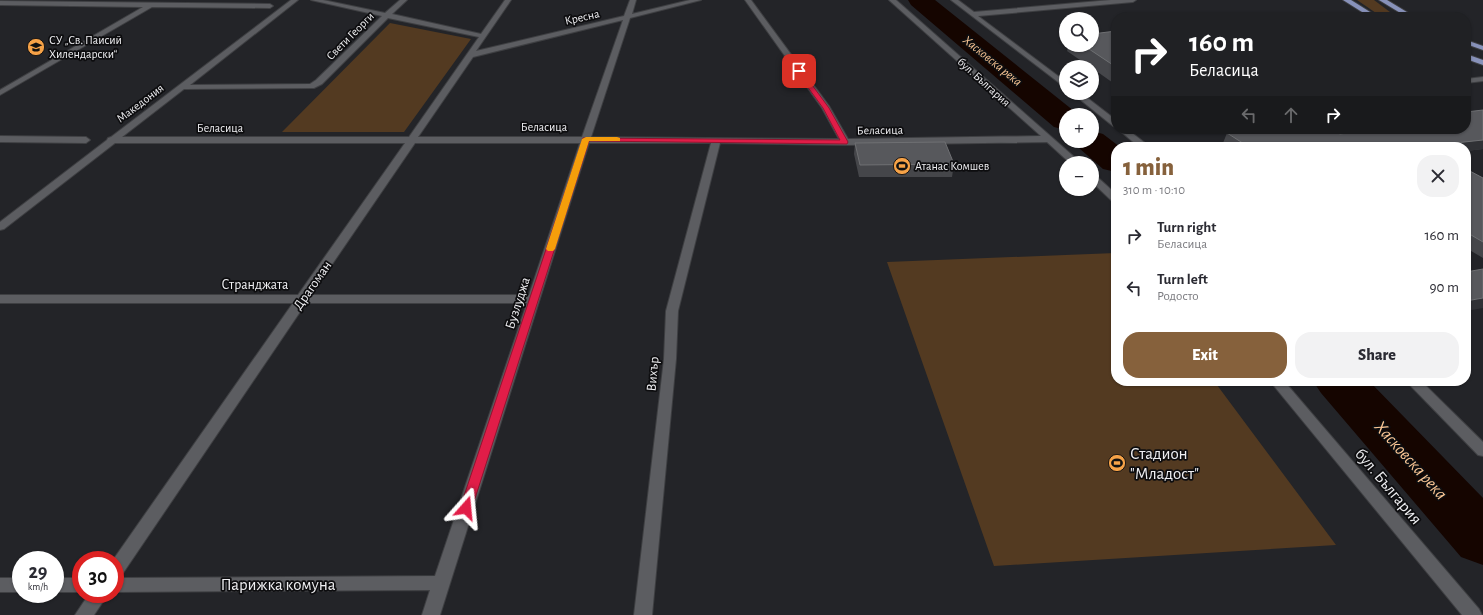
<!DOCTYPE html>
<html lang="en">
<head>
<meta charset="utf-8">
<style>
	body { margin:0; font-family:"Alegreya Sans",sans-serif; background:#f2f2f3; color:#2b2b33; height:100vh; display:flex; flex-direction:column; font-size:15px; white-space:nowrap }
	* { box-sizing:border-box; margin:0 }
	p { font-size:13px; color:#7c7c81 }
	.icon { flex:none; width:22px; height:22px; fill:none; stroke:currentColor; stroke-width:2; stroke-linecap:round; stroke-linejoin:round }
	.map { position:relative; flex:1; overflow:hidden }
	.panel { position:absolute; left:1111px; top:142px; width:360px; height:244px; display:flex; flex-direction:column; background:#fff; border-radius:16px; box-shadow:0 1px 3px #0004 }
	.panel>* { flex:none }
	.top-card { position:absolute; left:1111px; top:12px; width:360px; height:122px; border-radius:16px; box-shadow:0 1px 3px #0004; background:#202124; color:#fff; overflow:hidden }
	.controls { position:absolute; left:1059px; top:12px; display:grid; gap:8px }
	.controls a { display:grid; place-items:center; width:40px; height:40px; border-radius:50%; background:#fff; box-shadow:0 1px 3px #0004; font-size:20px }
	.speed { position:absolute; left:12px; top:551px; display:flex; gap:8px; font-size:20px; font-weight:700; text-align:center }
	.speed>* { display:grid; place-content:center; width:52px; height:52px; border-radius:50%; background:#fff; box-shadow:0 1px 3px #0004; line-height:1 }
	.speed small { font-size:10px; font-weight:400 }
	.speed .limit { border:6px solid #d22; background:#fff; color:#111 }
	.pin { position:absolute; display:grid; place-items:center; width:34px; height:34px; color:#fff; margin:-17px; border-radius:8px; box-shadow:0 2px 6px #0006 }
	.me { position:absolute; width:44px; margin:-22px; rotate:18deg; stroke-linejoin:round; filter:drop-shadow(0 0 3px #0008) }
	.turn { display:flex; align-items:center; gap:14px; height:84px; padding:0 12px; font-size:18px }
	.turn .icon { width:52px; height:52px; stroke-width:2.5 }
	.turn b { display:block; font-size:28px; line-height:34px }
	.lanes { display:flex; align-items:center; height:38px; padding:0 12px; background:#0003; justify-content:center; gap:20px; direction:ltr }
	.lanes .off { opacity:.35 }
	.round { display:grid; place-items:center; flex:none; width:42px; height:42px; border-radius:16px; background:#f2f2f3 }
	.summary { display:flex; align-items:center; justify-content:space-between; height:68px; padding:0 12px }
	h1 { font-size:24px; font-weight:800; line-height:30px; color:#86613c }
	.button { display:flex; gap:8px; margin-top:auto; padding:8px 12px }
	.button a { flex:1; height:46px; border-radius:16px; background:#86613c; color:#fff; font-size:16px; font-weight:800; line-height:46px; text-align:center }
	.button a+a { background:#f2f2f3; color:#2b2b33 }
	ul { padding:0; list-style:none }
	li { display:flex; align-items:center; gap:12px; height:52px; padding:0 12px }
	li div { flex:1 }
	li b { display:block; font-size:15px }
	li em { font-style:normal }
	.map>svg:first-child { display:block }
	.green { fill:#533a21 }
	.lines { fill:none; stroke-linecap:round; stroke-linejoin:round }
	.river { fill:#150500; fill-rule:evenodd }
	.minor-casing { stroke:#3e3f42; stroke-width:2 }
	.major-casing { stroke:#3e3f42; stroke-width:2 }
	.minor { fill:#5c5d61; fill-rule:evenodd }
	.major { fill:#8892ba; fill-rule:evenodd }
	.wall { fill:#45464a }
	.shaded-wall { fill:#303135 }
	.building { fill:#57585c; stroke:#6f7073 }
	.route { fill:#e11d48; stroke:#92132f }
	.slow { fill:#f59e0b }
	.labels { text-anchor:middle; stroke-width:3.5; stroke-linejoin:round; paint-order:stroke }
	.far-street-label { font-size:12px; fill:#efeff2; stroke:#0d0d0f }
	.far-poi-label { font-size:12px; fill:#efeff2; stroke:#0d0d0f; text-anchor:start }
	.far-water-label { font-size:13px; font-style:italic; fill:#fbc796; stroke:#0d0d0f }
	.street-label { font-size:14px; fill:#efeff2; stroke:#0d0d0f }
	.near-poi-label { font-size:17px; fill:#efeff2; stroke:#0d0d0f; text-anchor:start }
	.near-street-label { font-size:17px; fill:#efeff2; stroke:#0d0d0f }
	.near-water-label { font-size:18px; font-style:italic; fill:#fbc796; stroke:#0d0d0f }
</style>
</head>
<body>
<div class="map">
<svg width="1483" height="615" viewBox="0 0 1483 615">
	<rect width="100%" height="100%" fill="#232428"/>
	<!-- green -->
	<path class="green" d="M1357,0h17l16,12 -14,1z
		M390,23l81,16 -67,93h-122z
		M1116,253v128h98l122,164 -342,21 -107,-304z"/>
	<g class="lines">
		<!-- river -->
		<path class="river" d="M908,0h27l144,115h-13v15l-12,-3 -143,-122z
			M1092,131l11,3 17,13h-4v25l-13,-3 -24,-21 -5,-7h18z
			M1313,381h56l114,117v67l-22,-8 -140,-164z"/>
		<defs>
			<path id="minor" d="M291,0h7l-108,85 120,-1 6,-4 66,-64 -71,-16h12l62,13 15,-13h7l-15,14 89,20 24,-34h6l-35,51 148,-35 6,-16h6l-4,14 58,-14h11l-71,18 -39,119 248,2 -17,-31 -77,-108h6l78,106 19,33 193,-3 -152,-136h7l185,163h-11l-23,-21 -202,3 -125,-2 -42,168 -2,48 -24,256h-18l30,-256 2,-48 45,-168h-122l-149,472h-18l8,-25 -315,2v-32h-2l180,-257h-293v-8h298l107,-152h-290l-111,86 -4,1v-8l107,-82 1,-2 3,-1zM388,18l91,19 -70,100h-287l62,-48 130,-1 8,-4zM623,20l-41,117h-164l55,-80zM415,143h165l-51,152h-218zM306,303h221l-92,273 -318,2 4,-2z
				M951,0h7l16,12 137,-12h25l-3,2 -155,14 88,66v6z
				M0,1l270,3 3,2 -3,2 -118,-1 -152,88v-5l143,-83 -143,-2z
				M1483,77v4l-17,2v-4z
				M1072,93h9l35,27v7l-3,-1z
				M1118,129h9l23,18h-11z
				M0,136l86,1 4,3 -4,3 -86,-1z
				M1092,174l3,1 21,19v8l-4,-1 -20,-19z
				M1270,381h14l195,228 3,6h-20z
				M1406,381h15l62,61v14l-5,-1z
				M0,578h21v14h-21z
				M55,578h26v14h-26z
				M89,594h19l-14,21h-19z"/>
			<path id="major" d="M1343,0h8l27,17h-8z
				M1379,0h8l28,17h-8z
				M1466,40l17,6v4l-17,-6z
				M1466,54l17,6v5l-17,-6z"/>
		</defs>
		<!-- minor casing -->
		<use href="#minor" class="minor-casing"/>
		<!-- major casing -->
		<use href="#major" class="major-casing"/>
		<!-- minor -->
		<use href="#minor" class="minor"/>
		<!-- major -->
		<use href="#major" class="major"/>
	</g>
	<!-- wall -->
	<path class="wall" d="M1116,31v54l-24,-17v-1h-2l-23,-16 2,-6h23z
		M1483,110v39l-17,2v-4h-237l-6,-4 4,-10 113,1 126,-5z
		M855,143l99,21 -2,13h-93l-5,-23z
		M1466,169l17,9v80l-17,-10z"/>
	<!-- shaded-wall -->
	<path class="shaded-wall" d="M1483,140v9l-17,2v-4h-31l1,-2z
		M1483,298v10l-17,3v-10z"/>
	<!-- building -->
	<path class="building" d="M1116,31v36l-33,-22h9v-11z
		M1483,110v30l-47,5 3,2h-190l-22,-14 30,-4h74l9,5 36,-5h90v-17z
		M945,142l9,22 -94,1 -5,-22z
		M1466,169l17,9v64l-17,-10z
		M1483,269v29l-17,3v-29z"/>
	<!-- route -->
	<path class="route" d="M797,70h4l28,38 19,34 -1,2 -258,-3 -117,367 -2,3 -4,2 -4,-2 -2,-3 123,-370 257,2 -17,-32 -27,-37z"/>
	<!-- slow -->
	<path class="slow" d="M617,137l3,1v3h-31l-34,108 -2,2h-5l-2,-2 36,-110 4,-2z"/>
	<!-- icons -->
	<defs>
		<symbol id="school-disc" viewBox="-11 -11 22 22"><circle r="9.5" fill="#f6a247" stroke="#0d0d0f"/><path d="M0-5L7-2L0 1L-7-2ZM-4 1L0 2.5L4 1V4Q0 6-4 4Z" fill="#111"/></symbol>
		<symbol id="stadium-disc" viewBox="-11 -11 22 22"><circle r="9.5" fill="#f6a247" stroke="#0d0d0f"/><path d="M0-5a6.5 5 0 1 0 0 10a6.5 5 0 1 0 0-10ZM-3.5-1.8h7v3.6h-7Z" fill="#111"/></symbol>
	</defs>
	<g fill-rule="evenodd">
		<use href="#school-disc" x="26" y="37" width="20" height="20"/>
		<use href="#stadium-disc" x="892" y="156" width="20" height="20"/>
		<use href="#stadium-disc" x="1107" y="453" width="20" height="20"/>
	</g>
	<g class="labels">
		<!-- far-street labels -->
		<g class="far-street-label">
			<text transform="translate(582 17) rotate(-13)" y="4">Кресна</text>
			<text transform="translate(350 36) rotate(-45)" y="4">Свети Георги</text>
			<text transform="translate(984 82) rotate(42)" y="4">бул. България</text>
			<text transform="translate(140 103) rotate(-37)" y="4">Македония</text>
			<text x="544" y="131">Беласица</text>
			<text x="220" y="132">Беласица</text>
			<text transform="translate(880 130) rotate(-1)" y="4">Беласица</text>
		</g>
		<!-- far-poi labels -->
		<g class="far-poi-label">
			<text x="49" y="44">СУ „Св. Паисий<tspan x="49" dy="14">Хилендарски“</tspan></text>
			<text x="915" y="170">Атанас Комшев</text>
		</g>
		<!-- far-water labels -->
		<g class="far-water-label">
			<text transform="translate(993 60) rotate(39)" y="5">Хасковска река</text>
		</g>
		<!-- street labels -->
		<g class="street-label">
			<text x="255" y="289">Странджата</text>
			<text transform="translate(312 285) rotate(-55)" y="5">Драгоман</text>
			<text transform="translate(517 303) rotate(-72)" y="5">Бузлуджа</text>
			<text transform="translate(652 374) rotate(-85)" y="5">Вихър</text>
		</g>
		<!-- near-poi labels -->
		<g class="near-poi-label">
			<text x="1130" y="459">Стадион<tspan x="1130" dy="20">"Младост"</tspan></text>
		</g>
		<!-- near-street labels -->
		<g class="near-street-label">
			<text transform="translate(1389 486) rotate(50)" y="6">бул. България</text>
			<text x="278" y="590">Парижка комуна</text>
		</g>
		<!-- near-water labels -->
		<g class="near-water-label">
			<text transform="translate(1411 460) rotate(48)" y="6">Хасковска река</text>
		</g>
	</g>
</svg>
<div class="controls">
<a><svg class="icon" aria-label="search" viewBox="0 0 24 24"><circle cx="10" cy="10" r="6"/><path d="M15 15l6 6"/></svg></a>
<a><svg class="icon" aria-label="layers" viewBox="0 0 24 24"><path d="M12 4l9 5-9 5-9-5zM3 14l9 5 9-5"/></svg></a>
<a>+</a>
<a>−</a>
</div>
<div class="speed"><div>29<small>km/h</small></div><div class="limit">30</div></div>
<div class="pin" style="left:799px;top:71px;background:#d93025"><svg class="icon" aria-label="arrive" viewBox="0 0 24 24"><path d="M6 21V4h12l-3 4 3 4H6"/></svg></div>
<svg class="me" style="left:466px;top:508px" viewBox="-20 -20 40 40"><path d="M0-17L14 15 0 8-14 15z" fill="#e11d48" stroke="#fff" stroke-width="4"/></svg>
<div class="top-card">
<div class="turn"><svg class="icon" aria-label="right" viewBox="0 0 24 24"><path d="M7 20v-9h11M14 6l5 5-5 5"/></svg><div><b>160 m</b>Беласица</div></div>
<div class="lanes"><svg class="icon off" aria-label="left" viewBox="0 0 24 24"><path d="M17 20v-9H6M10 6l-5 5 5 5"/></svg><svg class="icon off" aria-label="ahead" viewBox="0 0 24 24"><path d="M12 20V5M6 11l6-6 6 6"/></svg><svg class="icon" aria-label="right" viewBox="0 0 24 24"><path d="M7 20v-9h11M14 6l5 5-5 5"/></svg></div>
</div>
<section class="panel">
<div class="summary"><div><h1>1 min</h1><p>310 m · 10:10</p></div><a class="round"><svg class="icon" aria-label="close" viewBox="0 0 24 24"><path d="M6 6l12 12M18 6L6 18"/></svg></a></div>
<ul>
<li><svg class="icon" aria-label="right" viewBox="0 0 24 24"><path d="M7 20v-9h11M14 6l5 5-5 5"/></svg><div><b>Turn right</b><p>Беласица</p></div><em>160 m</em></li>
<li><svg class="icon" aria-label="left" viewBox="0 0 24 24"><path d="M17 20v-9H6M10 6l-5 5 5 5"/></svg><div><b>Turn left</b><p>Родосто</p></div><em>90 m</em></li>
</ul>
<div class="button"><a>Exit</a><a>Share</a></div>
</section>
</div>
</body>
</html>
